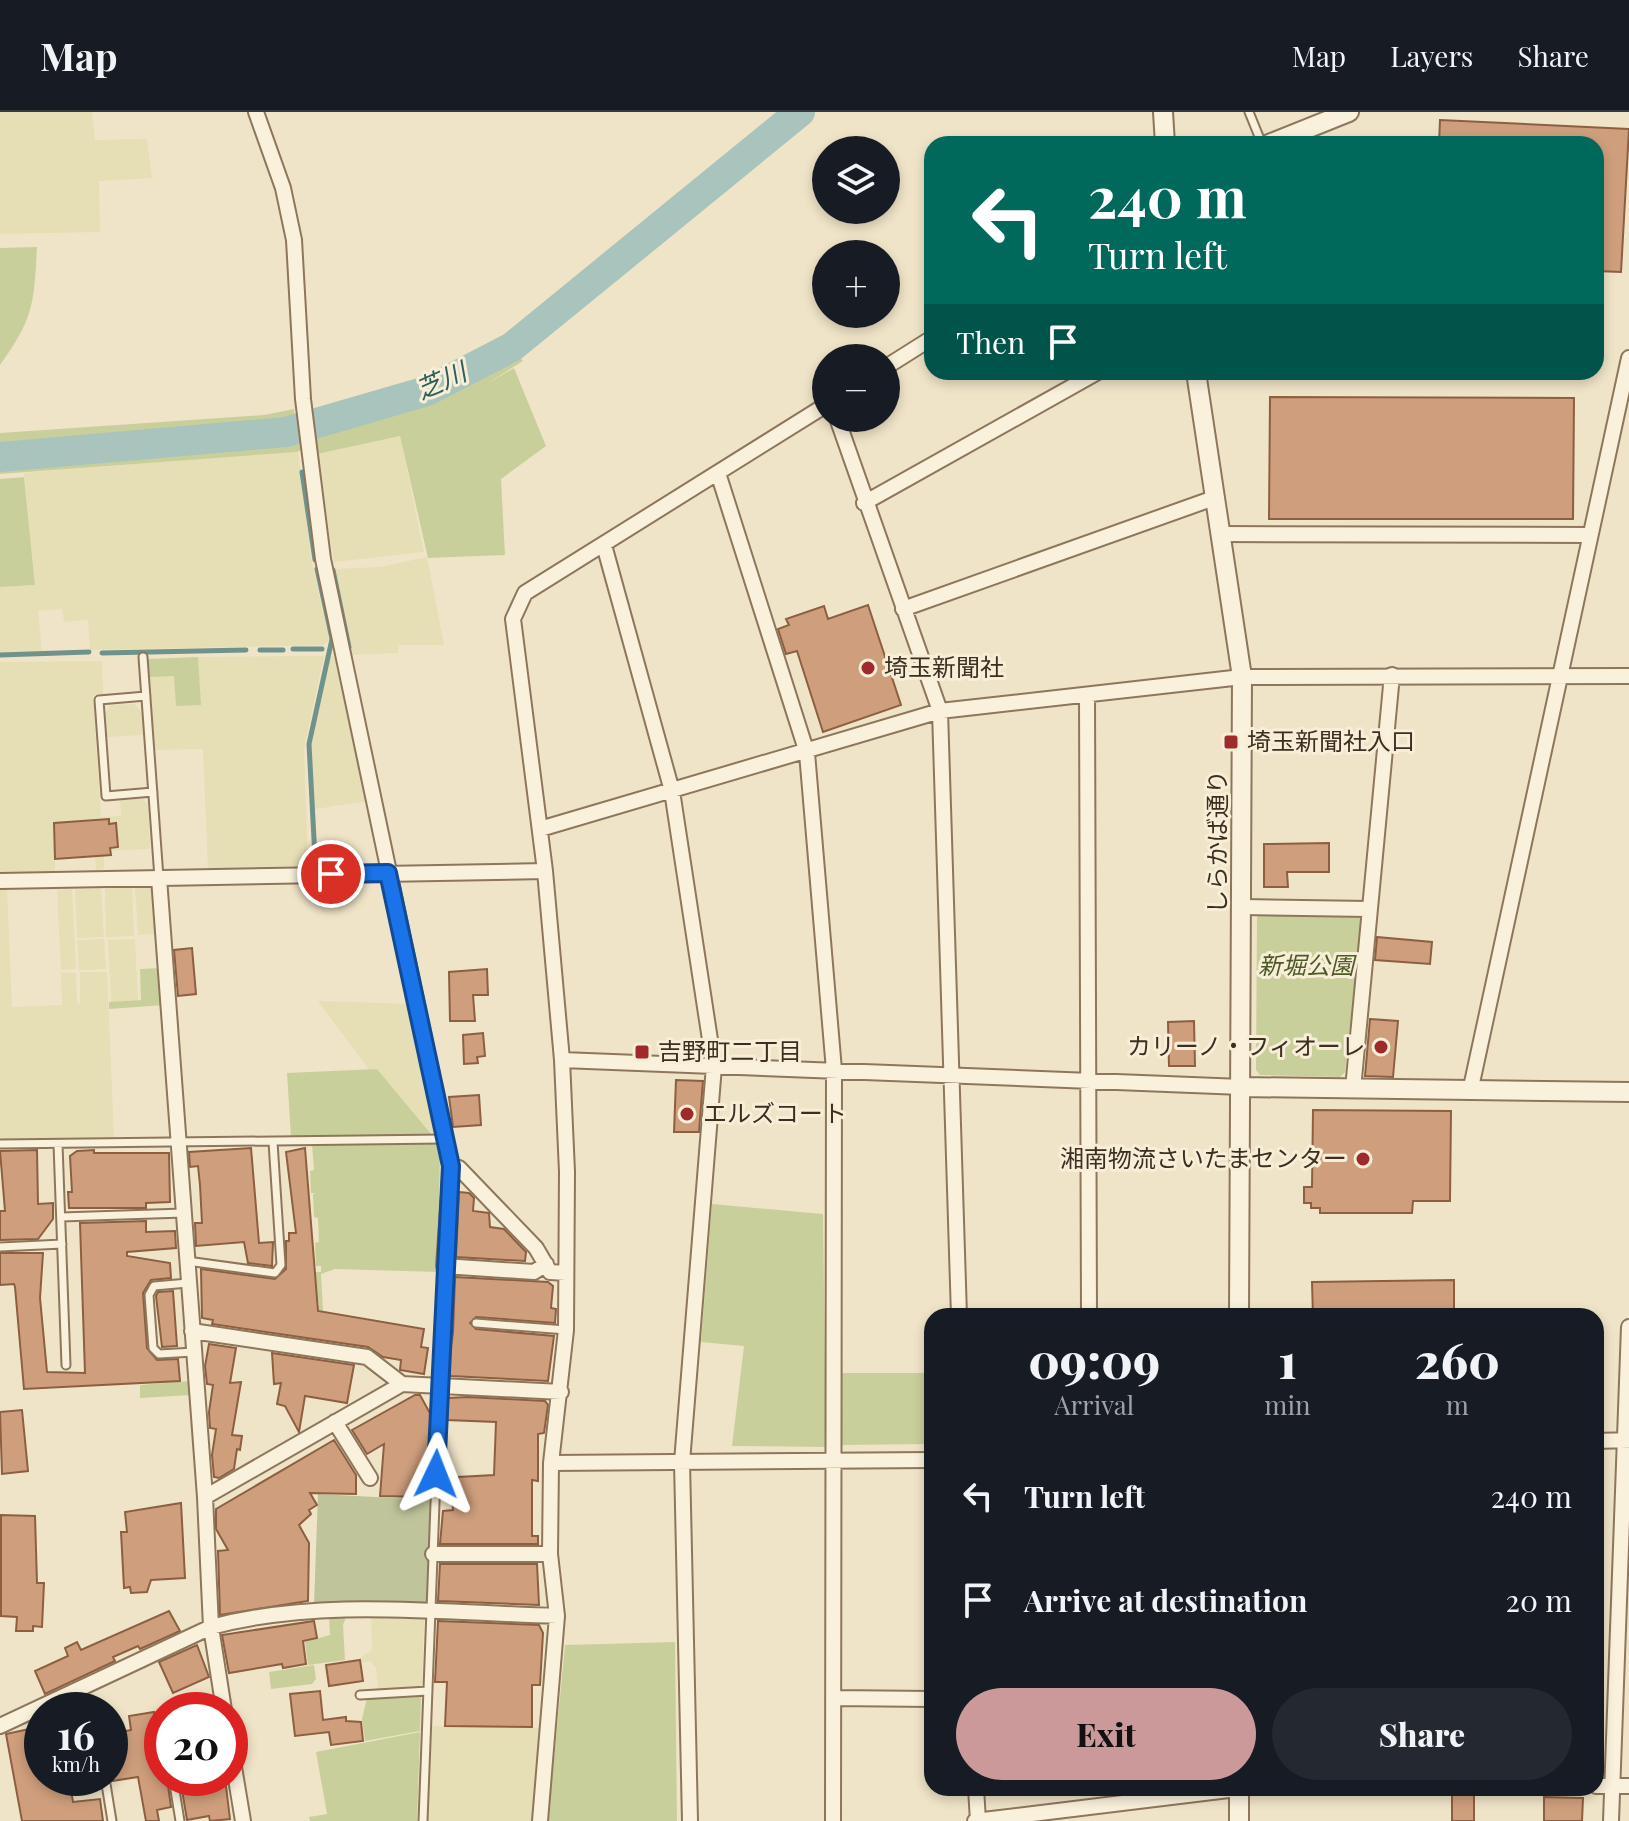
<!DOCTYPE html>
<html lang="en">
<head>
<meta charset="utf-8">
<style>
	body { margin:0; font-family:"Playfair Display","Noto Sans JP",serif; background:#242831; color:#f1f3f6; height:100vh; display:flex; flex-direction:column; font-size:30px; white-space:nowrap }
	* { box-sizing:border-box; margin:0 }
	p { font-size:26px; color:#9ea1a6 }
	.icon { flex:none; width:44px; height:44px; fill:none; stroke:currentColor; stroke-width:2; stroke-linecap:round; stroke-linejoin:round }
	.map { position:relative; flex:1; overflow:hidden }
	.drawer { position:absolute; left:924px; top:1196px; width:680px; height:488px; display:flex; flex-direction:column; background:#171b24; border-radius:24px; box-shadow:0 4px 12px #0003 }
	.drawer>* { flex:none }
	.top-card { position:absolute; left:924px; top:24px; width:680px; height:244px; border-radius:24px; box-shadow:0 4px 12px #0003; background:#00695c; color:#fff; overflow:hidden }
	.controls { position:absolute; left:812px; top:24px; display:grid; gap:16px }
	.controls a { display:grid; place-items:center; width:88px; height:88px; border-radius:50%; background:#171b24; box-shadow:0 4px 12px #0003; font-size:40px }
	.speed { position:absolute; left:24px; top:1580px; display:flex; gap:16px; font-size:40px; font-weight:700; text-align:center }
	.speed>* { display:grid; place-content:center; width:104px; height:104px; border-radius:50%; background:#171b24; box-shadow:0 4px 12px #0003; line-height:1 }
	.speed small { font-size:20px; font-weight:400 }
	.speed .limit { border:12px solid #d22; background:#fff; color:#111 }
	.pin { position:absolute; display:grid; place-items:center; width:68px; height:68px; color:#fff; margin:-34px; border:4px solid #fff; border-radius:50%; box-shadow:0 2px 8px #0007 }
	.me { position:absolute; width:88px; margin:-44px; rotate:2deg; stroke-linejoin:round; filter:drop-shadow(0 0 6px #0008) }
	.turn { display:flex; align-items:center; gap:28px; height:168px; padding:0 32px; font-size:36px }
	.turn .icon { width:104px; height:104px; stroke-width:2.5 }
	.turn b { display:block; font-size:56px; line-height:68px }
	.then { display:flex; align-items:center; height:76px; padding:0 32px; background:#0003; gap:16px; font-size:30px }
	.eta { display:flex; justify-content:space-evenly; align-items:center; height:136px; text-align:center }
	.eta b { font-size:48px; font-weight:800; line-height:56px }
	.action { display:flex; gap:16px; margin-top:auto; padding:16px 32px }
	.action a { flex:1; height:92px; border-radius:48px; background:#cc999b; color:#111; font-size:32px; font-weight:800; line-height:92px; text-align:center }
	.action a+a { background:#242831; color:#f1f3f6 }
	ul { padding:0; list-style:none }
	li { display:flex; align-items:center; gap:24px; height:104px; padding:0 32px }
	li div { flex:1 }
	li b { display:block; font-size:30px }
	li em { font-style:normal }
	header { display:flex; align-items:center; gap:48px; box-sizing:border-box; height:112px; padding:0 40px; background:#171b24; border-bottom:2px solid #363941 }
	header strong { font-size:38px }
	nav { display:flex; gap:44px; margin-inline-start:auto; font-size:28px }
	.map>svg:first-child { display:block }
	.farmland { fill:#e6deb5 }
	.green { fill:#c9cf9b }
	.cemetery { fill:#bfc49a }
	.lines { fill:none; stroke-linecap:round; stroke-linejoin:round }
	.stream { stroke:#6f938a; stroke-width:5 }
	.river { stroke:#a9c4bc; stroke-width:30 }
	.building { fill:#cf9f7d; stroke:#8d5f41; stroke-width:2 }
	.service-casing { stroke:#8d765c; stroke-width:11 }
	.minor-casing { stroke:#8d765c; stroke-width:18 }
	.tertiary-casing { stroke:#8d765c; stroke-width:22 }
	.service { stroke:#faf1dc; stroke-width:7 }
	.minor { stroke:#faf1dc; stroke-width:14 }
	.tertiary { stroke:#faf1dc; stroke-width:18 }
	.route-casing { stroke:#114b97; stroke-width:20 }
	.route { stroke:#1a73e8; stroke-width:14 }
	.poi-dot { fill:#9e2a2b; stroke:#f7eed8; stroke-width:3 }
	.labels { text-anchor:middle; stroke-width:6; stroke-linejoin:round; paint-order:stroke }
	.poi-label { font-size:24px; fill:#3d2e20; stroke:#f7eed8; text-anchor:start }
	.street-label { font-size:24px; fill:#3d2e20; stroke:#f7eed8 }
	.park-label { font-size:24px; font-style:italic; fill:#4d5a26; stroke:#f7eed8 }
	.water-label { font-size:26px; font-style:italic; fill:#2f5d5a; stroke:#f7eed8 }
</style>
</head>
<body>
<header>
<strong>Map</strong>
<nav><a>Map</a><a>Layers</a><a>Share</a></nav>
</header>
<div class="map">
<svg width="1629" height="1709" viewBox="0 0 1629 1709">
	<rect width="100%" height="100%" fill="#f0e4c8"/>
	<!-- farmland -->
	<path class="farmland" d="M0,0h92l3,28 52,-1 5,39 -53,3 1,51 -100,2z
		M400,324l24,116 -90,10 -17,-108z
		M298,339l13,107 18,82 -5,5 -234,5 -2,-30 -24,2 -2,-13 -24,2 4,41 -42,1v-66l35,-2 -11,-112z
		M427,445l17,88h-46v8l-48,2 -2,-7 4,-1 -18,-78 46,-2z
		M340,543l29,146 -54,8 -5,-62 20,-90z
		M324,544l-20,92 4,118 -100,3 -5,-120 -50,1 -3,-73 24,-2 26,30 -2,-48z
		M102,549l1,33 -10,1 8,122 20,-1 -1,-18 23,1 5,6 2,44 -46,2v18l-8,1 -1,-13h-4l-1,-37 -37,1 2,50 -55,2v-211z
		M134,592l7,7 2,24 -36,2 -2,-23 6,-9z
		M149,774l7,9 2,39 -20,1 -3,-48z
		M132,775l2,49 -28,1 -1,-49z
		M101,776l3,49 -27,1 -2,-48z
		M0,777h7l5,118 50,-2 -1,-32h15l1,30 3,1v-32h27l7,166 -114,1z
		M72,777l4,80 -15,1 -4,-80z
		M104,827l2,30 -27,1 -2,-30z
		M135,827l3,61 -27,2 -3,-62z
		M318,889l93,3 26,130 -4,1 -56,-66 -8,1z
		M371,1501l53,7 -2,64 -4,3 -40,2 -2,-21 -6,-7 -8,1 -1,-5 11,-7z
		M431,1614l109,2 -7,93h-106z"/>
	<!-- green -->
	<path class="green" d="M37,135c-3,56 -3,71 -37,118v-117z
		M513,238l10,11 -38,24 29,-17 32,78 -45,33 4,76 -77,3 -28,-122 -83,18 -2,-8 -19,6 -296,22v-15l286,-24c80,-16 159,-39 227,-85z
		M294,297l2,18 -11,2 -285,26v-22l264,-18z
		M24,365l11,108 -35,2v-108z
		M198,545l3,48 -25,1 -2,-30 -24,1 -2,-18z
		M1262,799l93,2 7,6 -17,153 -5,5 -80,-2 -4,-5 1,-153z
		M162,856l2,37 -55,4v-7l32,-2 -1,-31z
		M377,957l56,67 -142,1 -4,-64z
		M325,1031h111l4,4 -2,125 -103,-3 -14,5 2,37 -18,-3 14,-2 -3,-27h-10l7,-7h8v-6h-5l-1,-23 4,-1 -1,-24 -4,-1 -1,-23 3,-1h-5l-1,-22 4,-1 -2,-25z
		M712,1092l111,10 3,233 -94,-1 12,-100 -43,-4z
		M842,1261h90v71l-90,1z
		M190,1269l2,14 -52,3v-13z
		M348,1500l-5,13 2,35 -37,5 -3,-23 25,-7 -1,-20z
		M675,1530l2,179h-129l17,-176z
		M314,1553l2,14 -4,5 -41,5 -2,-17z
		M417,1582l4,3 -1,34 -55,10 -3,-22 5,-21z
		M420,1620l-3,89h-107l-1,-4 18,-3 -11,-62z"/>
	<!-- cemetery -->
	<path class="cemetery" d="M318,1382l114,6 -5,105 -4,4 -109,-5z"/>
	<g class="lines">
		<!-- stream -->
		<path class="stream" d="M302,360l13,88
			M333,458l16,77
			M293,537h29
			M260,538h23
			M102,541l144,-3
			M0,543l89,-3
			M315,746l-6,-114 23,-105 -15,-70"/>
		<!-- river -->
		<path class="river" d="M0,345l286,-25 141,-41 85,-44 288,-235"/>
	</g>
	<!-- building -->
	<path class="building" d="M1440,8l189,9 -8,143 -25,-1v-127h-157z
		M1270,285l304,1 -1,121h-304z
		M868,493l33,100 -78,27 -26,-81 -11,3 -8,-25 11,-4 -3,-6 38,-13 4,13z
		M109,707v5l7,-1 2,24 -8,1 1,7 -56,4 -1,-36z
		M1329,731v29h-42l1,15h-24v-43z
		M1377,825l55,5 -2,22 -55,-4z
		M192,836l4,46 -18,2 -4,-46z
		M487,857l1,26h-15l2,26h-25l-1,-49z
		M1370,907l28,2 -5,56 -28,-1z
		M1194,909l1,45h-26l-1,-44z
		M483,921l2,23 -8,1 1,6 -14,1 -1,-29z
		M676,968l27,1 -4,51h-25z
		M479,983l2,30 -28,2 -4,-30z
		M1313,998l138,1 -1,90h-37l-1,12h-92v-5h-9v-5h-7v-16h8z
		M251,1036l8,95 14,-1 -1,24 -24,-3 -4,-21 -48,4 -1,-23h7l-2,-38 -2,-19 -8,1 -1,-15z
		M305,1036l13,163 106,18 -3,18 7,1 -4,26 -24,-4 1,-10 -18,-3 -15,-10 -156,-23 1,-4 -11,-2 -1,-49 74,10 11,-10v-28h3v-8h7l-10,-81z
		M37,1038l1,54 15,-1v16l-15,20 -38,1v-29h5l-5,-60z
		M94,1038v3h75l1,49 -24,1v5h-77l-1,-16h4l-2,-36 7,-5z
		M459,1080l10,1 5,5 -1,13 16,2 1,14 14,2 22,23 -1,9 -69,-4z
		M146,1109v11l29,-1 1,17 -49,4v4l43,7 1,15 -20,2 -8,13 4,55 10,12 21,-1 2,22 -156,8 -9,-102 -1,-3 -14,1v-32h43l-3,45 7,74 38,1 -5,-150z
		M455,1165l93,5 5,4 -2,22 5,1 -1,14 -79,-6 -6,6 6,6 78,7 -6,45 -97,-5 -4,-5 6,-38z
		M1454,1168v36h-141l-1,-34z
		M173,1179l4,55 -15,1 -6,-51 2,-4z
		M209,1232l27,4 -6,35 11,-1 -9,53 10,1 -2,14 -3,-1 -3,20 -15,9 -5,-1 -2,-22 4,-26 -6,-1 -1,-16 4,-27 -6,-1 -2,-18z
		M272,1241l82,12 -7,38 -42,-7 -6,36 -14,-26 -8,-2 4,-21 -7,1z
		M415,1283h5l12,22 -8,80 -44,-1 4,-52 -17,10 -15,-24z
		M468,1285l77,4 3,4 -4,28 -6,1v47l-6,-1v56h6v8h-98l3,-33 10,-1 -1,-10 6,-1v-22l36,-2 2,-53 -49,-2 1,-22z
		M22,1298l6,61 -26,3 -2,-62z
		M334,1328l22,35v19l-46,-1 7,12 -8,5 2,4 -12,11 10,18 -1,58 -88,14 -2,-64 10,-1 -12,-21v-20z
		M181,1391l4,75 -34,2 -4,12 -16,1 -1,-6 -6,1 -3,-56h6l-2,-20z
		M1,1403l34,1 2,67h7l-2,44 -9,-1v5h-17l1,-14 -16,-1z
		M440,1452h97l2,41 -101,-4z
		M169,1499l11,20 -40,18 -2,-3 -25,11 2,4 -70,33 -10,-23 33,-15 -3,-8 12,-6 4,8z
		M314,1509l3,17 -14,3 3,23 -23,4 -1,-4 -53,9 -7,-38z
		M438,1509l101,4 4,8 -3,52h-8v42l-87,-1 2,-44h-12z
		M197,1533l12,32 -36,16 -14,-31z
		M360,1548l3,21 -34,5 -3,-21z
		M320,1579l3,29 23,-3v4l15,1 2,19 -32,4 -2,-13 -34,4 -5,-42z
		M154,1600l8,66h5l4,29 -14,3 2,11h-13l-8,-44 -26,4 -2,-47 21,-4 -2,-14z
		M34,1616l8,50h27l4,24 27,-3 3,22h-81l-16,-87z
		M180,1666h45l5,41 -20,2 -1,-5 -22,4z
		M1452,1682h22v27h-22z
		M1544,1685l39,1 -1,23h-38z"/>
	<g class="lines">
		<defs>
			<path id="service" d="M1249,0l13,32
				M143,545l16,221
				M146,584l-47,4 7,96 47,-4
				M0,1032l443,-5
				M58,1032l8,221
				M61,1105l123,-4
				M0,1135l62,-3
				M187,1149l88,12 6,-8 -8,-123
				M188,1171l-34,3 -5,9 4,53 6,6 35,-2
				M476,1211l90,7
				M360,1583l68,-4
				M105,1666l7,43
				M173,1666l7,43
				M423,1709l21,-555"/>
			<path id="minor" d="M256,0l27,76 11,52 9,159 20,160 128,607 -7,100 90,6 12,-8
				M886,255l46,-29
				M837,306l103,293 19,605
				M718,361l89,280 27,317 -1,751
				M864,391l234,-131
				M1219,422l371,1
				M604,433l68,246 42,275 -32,396 8,359
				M903,497l311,-111
				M1087,583l2,621
				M540,717l400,-118 302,-34 387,-1
				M159,766l46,619 6,130 13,83
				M0,769l545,-10
				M1242,795l127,2
				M562,948l680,27
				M1353,977l39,-414
				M1470,980l159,-734
				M451,1054l8,2 77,80 14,24 16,1
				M192,1219l175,26 35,27
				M335,1310l35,56
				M1596,1329l33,-1
				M551,1351l381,-3
				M205,1385l197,-113 159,8
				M433,1442h117
				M834,1586l98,1
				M0,1614l211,-99c112,-30 231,-14 346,-11
				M230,1631l13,78
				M1596,1674h33
				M976,1676l2,33
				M540,1709l17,-205 -7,-62 1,-91 15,-133 1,-158 -5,-112 -17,-189 -32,-252 12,-26 301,-188
				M975,1709l270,-33
				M1611,1709l18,-494"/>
			<path id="tertiary" d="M1163,0l2,32
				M1269,32l80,-32
				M1196,260l46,305 -3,639
				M1242,975l387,5
				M1239,1709v-33"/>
		</defs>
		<!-- service casing -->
		<use href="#service" class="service-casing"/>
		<!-- minor casing -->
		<use href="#minor" class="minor-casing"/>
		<!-- tertiary casing -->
		<use href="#tertiary" class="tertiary-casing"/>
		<!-- service -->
		<use href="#service" class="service"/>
		<!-- minor -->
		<use href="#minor" class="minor"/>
		<!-- tertiary -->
		<use href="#tertiary" class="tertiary"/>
	</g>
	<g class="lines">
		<defs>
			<path id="route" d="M331,762l57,-1 63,293 -15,308"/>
		</defs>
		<!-- route casing -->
		<use href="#route" class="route-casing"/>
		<!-- route -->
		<use href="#route" class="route"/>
	</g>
	<!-- markers -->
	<g class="poi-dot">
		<circle cx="868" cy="556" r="8"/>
		<rect x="1223" y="622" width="16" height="16" rx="4"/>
		<circle cx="1381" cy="935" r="8"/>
		<rect x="634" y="932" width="16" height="16" rx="4"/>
		<circle cx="687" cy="1002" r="8"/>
		<circle cx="1363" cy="1047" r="8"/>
	</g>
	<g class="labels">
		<!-- poi labels -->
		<g class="poi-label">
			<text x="884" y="564">埼玉新聞社</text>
			<text x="1247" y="638">埼玉新聞社入口</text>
			<text x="1365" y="943" text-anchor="end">カリーノ・フィオーレ</text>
			<text x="658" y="948">吉野町二丁目</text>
			<text x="703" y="1010">エルズコート</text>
			<text x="1347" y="1055" text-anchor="end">湘南物流さいたまセンター</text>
		</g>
		<!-- street labels -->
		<g class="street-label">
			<text transform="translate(1218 730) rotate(-90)" y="8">しらかば通り</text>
		</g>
		<!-- park labels -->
		<g class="park-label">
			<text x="1306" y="862">新堀公園</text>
		</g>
		<!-- water labels -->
		<g class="water-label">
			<text transform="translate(441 269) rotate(-24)" y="9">芝川</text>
		</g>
	</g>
</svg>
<div class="controls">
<a><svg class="icon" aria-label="layers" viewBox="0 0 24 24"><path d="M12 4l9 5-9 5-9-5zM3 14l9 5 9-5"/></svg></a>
<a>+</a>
<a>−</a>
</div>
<div class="speed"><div>16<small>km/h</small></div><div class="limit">20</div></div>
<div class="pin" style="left:331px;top:762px;background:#d93025"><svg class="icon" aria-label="arrive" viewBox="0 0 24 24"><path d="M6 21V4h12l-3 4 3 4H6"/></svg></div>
<svg class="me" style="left:436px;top:1362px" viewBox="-20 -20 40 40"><path d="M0-17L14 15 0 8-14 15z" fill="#1a73e8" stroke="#fff" stroke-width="4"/></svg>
<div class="top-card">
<div class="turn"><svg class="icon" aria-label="left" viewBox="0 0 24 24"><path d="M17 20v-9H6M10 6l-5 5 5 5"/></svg><div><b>240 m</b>Turn left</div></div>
<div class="then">Then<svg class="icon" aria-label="arrive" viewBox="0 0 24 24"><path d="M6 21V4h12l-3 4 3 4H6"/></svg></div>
</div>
<section class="drawer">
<div class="eta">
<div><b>09:09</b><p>Arrival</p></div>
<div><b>1</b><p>min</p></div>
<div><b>260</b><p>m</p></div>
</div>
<ul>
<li><svg class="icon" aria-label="left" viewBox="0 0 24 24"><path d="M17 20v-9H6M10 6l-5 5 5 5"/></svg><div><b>Turn left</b></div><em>240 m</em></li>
<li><svg class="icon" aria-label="arrive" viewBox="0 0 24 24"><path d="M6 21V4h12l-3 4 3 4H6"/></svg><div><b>Arrive at destination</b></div><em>20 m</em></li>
</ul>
<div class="action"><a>Exit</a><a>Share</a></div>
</section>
</div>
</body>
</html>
